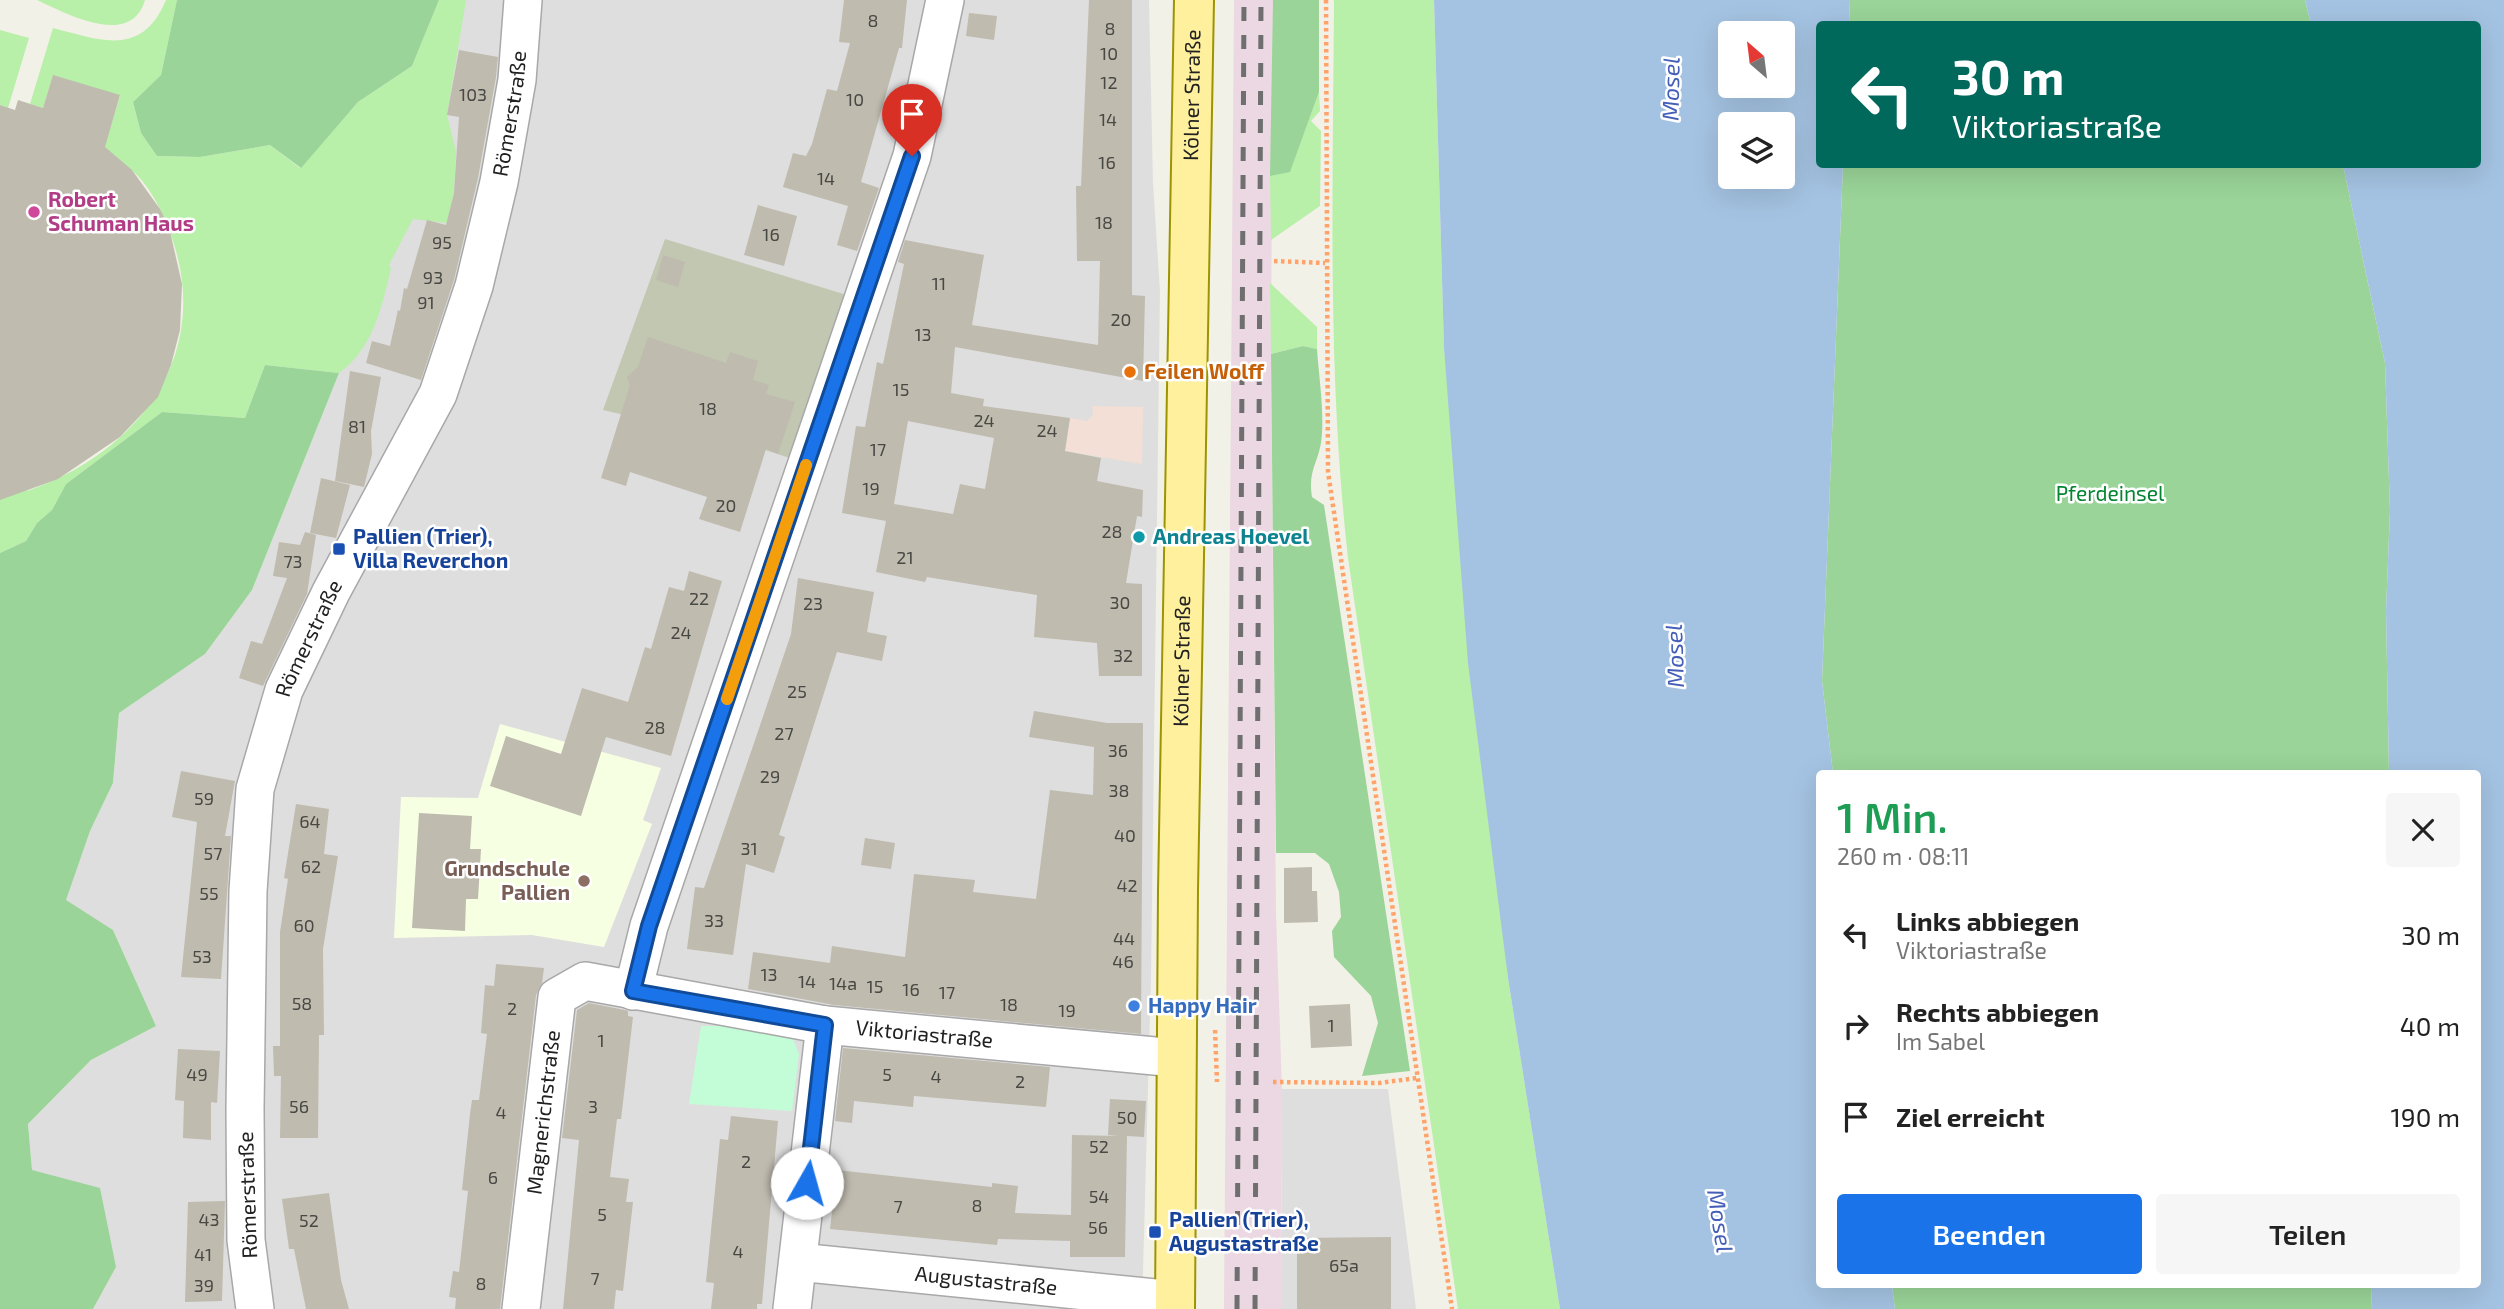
<!DOCTYPE html>
<html lang="de">
<head>
<meta charset="utf-8">
<style>
	body { margin:0; font-family:"Exo 2",sans-serif; background:#f6f6f6; color:#222; height:100vh; display:flex; flex-direction:column; font-size:26px; white-space:nowrap }
	* { box-sizing:border-box; margin:0 }
	p { font-size:23px; color:#767676 }
	.icon { flex:none; width:38px; height:38px; fill:none; stroke:currentColor; stroke-width:2; stroke-linecap:round; stroke-linejoin:round }
	.map { position:relative; flex:1; overflow:hidden }
	.details { position:absolute; left:1816px; top:770px; width:665px; height:518px; display:flex; flex-direction:column; background:#fff; border-radius:7px; box-shadow:0 7px 28px #0002 }
	.details>* { flex:none }
	.banner { position:absolute; left:1816px; top:21px; width:665px; height:147px; border-radius:7px; box-shadow:0 7px 28px #0002; background:#00695c; color:#fff; overflow:hidden }
	.needle { width:46px; rotate:332deg }
	.fabs { position:absolute; left:1718px; top:21px; display:grid; gap:14px }
	.fabs a { display:grid; place-items:center; width:77px; height:77px; border-radius:7px; background:#fff; box-shadow:0 7px 28px #0002; font-size:35px }
	.pin { position:absolute; display:grid; place-items:center; width:60px; height:60px; color:#fff; margin:-72px -30px; border-radius:50% 50% 50% 0; rotate:-45deg; box-shadow:0 0 7px #0007 }
	.pin .icon { rotate:45deg }
	.me { position:absolute; width:77px; margin:-38px; rotate:7deg; stroke-linejoin:round; filter:drop-shadow(0 0 5px #0008) }
	.turn { display:flex; align-items:center; gap:24px; height:147px; padding:0 21px; font-size:32px }
	.turn .icon { width:91px; height:91px; stroke-width:2.5 }
	.turn b { display:block; font-size:49px; line-height:60px }
	.round { display:grid; place-items:center; flex:none; width:74px; height:74px; border-radius:7px; background:#f6f6f6 }
	.summary { display:flex; align-items:center; justify-content:space-between; height:119px; padding:0 21px }
	h1 { font-size:42px; font-weight:600; line-height:52px; color:#1e9e55 }
	.primary-button { display:flex; gap:14px; margin-top:auto; padding:14px 21px }
	.primary-button a { flex:1; height:80px; border-radius:7px; background:#1a73e8; color:#fff; font-size:28px; font-weight:600; line-height:80px; text-align:center }
	.primary-button a+a { background:#f6f6f6; color:#222 }
	ul { padding:0; list-style:none }
	li { display:flex; align-items:center; gap:21px; height:91px; padding:0 21px }
	li div { flex:1 }
	li b { display:block; font-size:26px }
	li em { font-style:normal }
	.map>svg:first-child { display:block }
	.residential { fill:#dfdede }
	.commercial { fill:#f3dfd5 }
	.industrial { fill:#ebd8e2 }
	.education { fill:#f7ffe2 }
	.construction { fill:#c1c7b1 }
	.grass { fill:#b8efa9; fill-rule:evenodd }
	.forest { fill:#9ad498 }
	.park { fill:#c2fdd7 }
	.water { fill:#a4c3e2; fill-rule:evenodd }
	.building { fill:#bfbbaf; fill-rule:evenodd }
	.lines { fill:none; stroke-linecap:round; stroke-linejoin:round }
	.minor-casing { stroke:#a8a8a8; stroke-width:40 }
	.major-casing { stroke:#9d9400; stroke-width:42 }
	.path { stroke:#ffa36a; stroke-width:4.5; stroke-dasharray:3.5 3.5; stroke-linecap:butt }
	.minor { stroke:#fff; stroke-width:37 }
	.major { stroke:#fff09e; stroke-width:38 }
	.rail { stroke:#6f6f6f; stroke-width:5; stroke-dasharray:14 14; stroke-linecap:butt }
	.route-casing { stroke:#114b97; stroke-width:18 }
	.route { stroke:#1a73e8; stroke-width:12 }
	.slow { stroke:#f59e0b; stroke-width:12 }
	.hotel-dot { fill:#d1479c; stroke:#fff; stroke-width:2.5 }
	.food-dot { fill:#e8710a; stroke:#fff; stroke-width:2.5 }
	.culture-dot { fill:#0f9aa8; stroke:#fff; stroke-width:2.5 }
	.transit-dot { fill:#1a4fb4; stroke:#fff; stroke-width:2.5 }
	.education-dot { fill:#8d6e63; stroke:#fff; stroke-width:2.5 }
	.shop-dot { fill:#3f7fe0; stroke:#fff; stroke-width:2.5 }
	.labels { text-anchor:middle; stroke-width:5; stroke-linejoin:round; paint-order:stroke }
	.number-label { font-size:18px; fill:#484844 }
	.street-label { font-size:21px; fill:#212121; stroke:#fff }
	.hotel-label { font-size:21px; font-weight:bold; fill:#b23c85; stroke:#fff; text-anchor:start }
	.food-label { font-size:21px; font-weight:bold; fill:#c56008; stroke:#fff; text-anchor:start }
	.park-label { font-size:21px; fill:#048432; stroke:#fff }
	.transit-label { font-size:21px; font-weight:bold; fill:#164399; stroke:#fff; text-anchor:start }
	.culture-label { font-size:21px; font-weight:bold; fill:#0d838f; stroke:#fff; text-anchor:start }
	.education-label { font-size:21px; font-weight:bold; fill:#785e54; stroke:#fff; text-anchor:end }
	.shop-label { font-size:21px; font-weight:bold; fill:#366cbe; stroke:#fff; text-anchor:start }
	.water-label { font-size:23px; font-style:italic; fill:#455fb9; stroke:#fff }
</style>
</head>
<body>
<div class="map">
<svg width="2504" height="1309" viewBox="0 0 2504 1309">
	<rect width="100%" height="100%" fill="#f2f1e7"/>
	<!-- residential -->
	<path class="residential" d="M441,0h708l4,183 7,108 -9,687 -9,331h-1049l23,-42 -84,-97 -4,-46 63,-64 65,-34 -43,-96 -48,-30 25,-69 23,-48 6,-70 86,-59 47,-64 87,-217z
		M1282,1089h106l28,220h-135z"/>
	<!-- commercial -->
	<path class="commercial" d="M1092,406l51,1 -1,57 -77,-13 5,-33 17,3 6,-6z"/>
	<!-- industrial -->
	<path class="industrial" d="M1234,0h39l-2,354 5,559 6,176 -1,220h-57z"/>
	<!-- education -->
	<path class="education" d="M500,724l161,44 -18,52 9,4 -48,123 -72,-12 -138,3 7,-141 77,1z"/>
	<!-- construction -->
	<path class="construction" d="M665,239l185,57 -54,164 -49,-16 -144,-34z"/>
	<!-- grass -->
	<path class="grass" d="M37,0h108c-14,49 -80,13 -108,0z
		M166,0h11l-16,75 -28,27 8,31 16,23 43,1 70,-12 30,23 58,-66 54,-36 27,-66h27l-19,115 9,37 -2,41 -7,30 -34,-4 -24,46 2,3c-9,39 -18,81 -52,105l-74,-8 -20,53 -83,-6 -96,72 -14,26 -15,13 -11,18 -26,12v-69l120,-388 -67,-20 -10,32 -13,-4 23,-76c47,12 89,30 113,-28zM126,166c23,15 39,50 47,75 39,118 -38,213 -146,250z
		M1334,0h100l10,348 64,630 52,331h-102l-110,-751c-21,-185 -15,-372 -14,-558z
		M0,30l29,8 -21,70 -8,-3z
		M1319,92l1,19 -9,10 10,10 -1,75 -49,34 -1,-64 20,-5z
		M1270,283l47,44v22l-14,-3 -32,8z"/>
	<!-- forest -->
	<path class="forest" d="M177,0h262l-27,66 -54,36 -57,66 -31,-23 -70,12 -43,-1 -16,-23 -8,-31 28,-27z
		M1273,0h46v92l-29,80 -20,4z
		M1850,0h455l6,24h-462z
		M1843,165h500l42,198 5,147 -4,101 3,162h-556l-11,-92z
		M1303,346l14,3c2,30 8,65 4,94 -4,22 -13,28 -9,54l12,8 86,566 -48,5 16,-53 -7,-27 -37,-39 -2,-26 9,-14 -2,-25 -10,-28 -14,-11h-39l-5,-499z
		M265,365l74,8 -87,217 -47,64 -86,59 -6,70 -23,48 -24,69 47,30 43,96 -65,34 -63,64 4,46 68,18 16,79 -23,42h-93v-756l26,-12 11,-18 15,-13 14,-26 96,-72 83,6z
		M1892,1285h480l-1,24h-476z"/>
	<!-- park -->
	<path class="park" d="M701,1026h22l70,13 6,15 -7,57 -103,-7z"/>
	<!-- water -->
	<path class="water" d="M1434,0h416l-1,24h-29v140l23,1 -21,516 11,92 -13,1v510l72,1 3,24h-335l-52,-331 -40,-315 -24,-315zM1731,33h52v53h-52zM1731,124h52v53h-52z
		M2305,0h199v1309h-133l1,-24 106,-1v-510l-89,-1 -3,-162 4,-101 -5,-147 -42,-198 135,-1v-140h-167z"/>
	<!-- building -->
	<path class="building" d="M844,0h63l-5,48h-3l-38,134 18,6 -22,63 -20,-6 11,-39 -65,-19 10,-34 13,3 6,-12 15,-55 10,2 13,-48 -11,-1z
		M1089,0h43v295l13,1 -2,85 -188,-34 -4,46 33,6 -1,7 87,12 -5,33 36,7 -4,23 46,9 -1,27 -5,-1 -11,67 16,1v92h-43l-2,-33 -63,-6 3,-42 -110,-18 -2,5 -49,-10 10,-51 -44,-8 14,-87 9,1 12,-65 6,2 21,-100 -6,-2 7,-22 79,15 -12,70 126,20 2,-84h-23l-1,-75h5zM908,421l86,17 -9,51 -25,-5 -7,30 -59,-10z
		M969,13l28,3 -3,24 -28,-4z
		M459,50l39,7 -2,20 -18,101 -24,102 -33,100 -55,-17 6,-22 18,5 8,-36 2,1 4,-23 3,1 20,-69 19,5 8,-32 5,-76 -12,-2z
		M53,75l67,20 -15,52 27,23 28,39 9,18 13,57 -2,46 -9,35 -13,32 -38,40 -62,42 -58,21v-395l15,5 3,-10 25,8z
		M758,205l39,11 -13,50 -40,-11z
		M663,255l22,7 -7,25 -22,-7z
		M648,337l78,26 4,-11 28,9 -5,19 16,5 -3,9 29,8 -17,52 -12,-5 -26,83 -41,-13 8,-22 -77,-25 -4,14 -25,-8 29,-93 -3,-8 11,-10z
		M350,371l31,6 -10,54 1,23 -8,33 -29,-6z
		M321,478l29,7 -14,53 -26,-5z
		M305,532l11,3 -9,59 -44,92 -24,-8 12,-37 11,3 25,-66 -14,-2 6,-34 21,3z
		M689,571l33,10 -51,175 -65,-19 -25,79 -91,-30 16,-50 55,18 21,-66 46,14 17,-55 6,2 18,-62 15,4z
		M798,578l76,14 -7,40 20,4 -5,25 -45,-9 -58,183 6,2 -11,36 -28,-9 -13,91 -46,-6 8,-62 9,1 49,-142 38,-112z
		M1034,711l73,12h36l-2,311 -307,-29 -86,-16 5,-37 77,11 2,-17 73,11 9,-83 61,6 -2,12 63,7 14,-109 43,5 1,-48 -65,-10z
		M181,771l54,10 -10,55h6l-10,143 -40,-2 16,-155 -25,-5z
		M296,804l33,5 -5,45 14,2 -15,93 1,86h-5l-1,103h-38l1,-62h-7l-1,-30h7v-114l8,-53 -4,-1z
		M419,813l53,3 -2,33h11l-3,50h-12l-1,32 -53,-3z
		M865,838l30,5 -4,26 -30,-4z
		M1312,867v24h5l1,31 -34,1v-55z
		M496,964l48,4 -2,15 -6,12 -36,314h-45l1,-11 -7,-1 4,-26 6,1 9,-81 -6,-1 8,-76 2,-14h7l8,-66 -6,-1 4,-48 9,1z
		M589,1003l36,7 3,1v5l5,1 -12,102h-4l-7,58 19,2 -3,23h7l-10,89 -7,-1 -2,19h-51l16,-169 -17,-2 15,-128z
		M1350,1004l2,42 -41,2 -2,-42z
		M843,1048l207,19 -4,40 -132,-11 -1,11 -59,-6 -2,22 -17,-2z
		M178,1049l42,2 -3,52 -6,-1v38l-28,-2 1,-37 -9,-1z
		M1110,1099l36,2 -2,36 -17,-1 -2,121h-55v-16l-72,-2 -1,6 -167,-16 7,-59 155,17v-4l26,3 -3,27 56,2 1,-80 47,1 -11,-1z
		M731,1116l47,5 -16,183h-5v5h-46l3,-26 -8,-1 14,-143 8,1z
		M329,1193l12,87 8,29h-43l-12,-60h-5l-7,-50z
		M225,1201l-3,100 -37,1 3,-100z
		M1391,1237v72h-94v-71z"/>
	<g class="lines">
		<defs>
			<g id="minor">
				<path d="M633,991l16,-65 263,-770 33,-156"/>
				<path id="s1" d="M798,1262l377,38"/>
				<path id="s2" d="M255,1309l-9,-69 -1,-131 3,-218 7,-102 29,-99 47,-98 107,-198 36,-108 25,-104 18,-102 6,-80"/>
				<path id="s3" d="M521,1309l36,-312 28,-16 240,44 351,33"/>
				<path d="M792,1309l33,-284"/>
			</g>
			<g id="major">
				<path id="s4" d="M1175,1309l3,-419 16,-890"/>
			</g>
		</defs>
		<!-- minor casing -->
		<use href="#minor" class="minor-casing"/>
		<!-- major casing -->
		<use href="#major" class="major-casing"/>
		<!-- path -->
		<path class="path" d="M1326,0l2,472 124,837
			M1274,261l51,2
			M1215,1030l2,52
			M1273,1082l106,1 38,-5"/>
		<!-- minor -->
		<use href="#minor" class="minor"/>
		<!-- major -->
		<use href="#major" class="major"/>
		<!-- rail -->
		<path class="rail" d="M1237,1309l7,-1309
			M1255,1309l6,-1309"/>
	</g>
	<g class="lines">
		<defs>
			<path id="route" d="M807,1183l18,-158 -192,-34 16,-65 263,-770"/>
		</defs>
		<!-- route casing -->
		<use href="#route" class="route-casing"/>
		<!-- route -->
		<use href="#route" class="route"/>
		<!-- slow -->
		<path class="slow" d="M727,699l79,-234"/>
	</g>
	<!-- markers -->
	<circle class="hotel-dot" cx="34" cy="212" r="7"/>
	<circle class="food-dot" cx="1130" cy="372" r="7"/>
	<circle class="culture-dot" cx="1139" cy="537" r="7"/>
	<g class="transit-dot">
		<rect x="332" y="542" width="14" height="14" rx="3.5"/>
		<rect x="1148" y="1225" width="14" height="14" rx="3.5"/>
	</g>
	<circle class="education-dot" cx="584" cy="881" r="7"/>
	<circle class="shop-dot" cx="1134" cy="1006" r="7"/>
	<g class="labels">
		<!-- number labels -->
		<g class="number-label">
			<text x="873" y="27">8</text>
			<text x="1110" y="35">8</text>
			<text x="1109" y="60">10</text>
			<text x="1109" y="89">12</text>
			<text x="473" y="101">103</text>
			<text x="855" y="106">10</text>
			<text x="1108" y="126">14</text>
			<text x="1107" y="169">16</text>
			<text x="826" y="185">14</text>
			<text x="1104" y="229">18</text>
			<text x="771" y="241">16</text>
			<text x="442" y="249">95</text>
			<text x="433" y="284">93</text>
			<text x="939" y="290">11</text>
			<text x="426" y="309">91</text>
			<text x="1121" y="326">20</text>
			<text x="923" y="341">13</text>
			<text x="901" y="396">15</text>
			<text x="708" y="415">18</text>
			<text x="984" y="427">24</text>
			<text x="357" y="433">81</text>
			<text x="1047" y="437">24</text>
			<text x="878" y="456">17</text>
			<text x="871" y="495">19</text>
			<text x="726" y="512">20</text>
			<text x="1112" y="538">28</text>
			<text x="905" y="564">21</text>
			<text x="293" y="568">73</text>
			<text x="699" y="605">22</text>
			<text x="1120" y="609">30</text>
			<text x="813" y="610">23</text>
			<text x="681" y="639">24</text>
			<text x="1123" y="662">32</text>
			<text x="797" y="698">25</text>
			<text x="655" y="734">28</text>
			<text x="784" y="740">27</text>
			<text x="1118" y="757">36</text>
			<text x="770" y="783">29</text>
			<text x="1119" y="797">38</text>
			<text x="204" y="805">59</text>
			<text x="310" y="828">64</text>
			<text x="1125" y="842">40</text>
			<text x="749" y="855">31</text>
			<text x="213" y="860">57</text>
			<text x="311" y="873">62</text>
			<text x="1127" y="892">42</text>
			<text x="209" y="900">55</text>
			<text x="714" y="927">33</text>
			<text x="304" y="932">60</text>
			<text x="1124" y="945">44</text>
			<text x="202" y="963">53</text>
			<text x="1123" y="968">46</text>
			<text x="769" y="981">13</text>
			<text x="807" y="988">14</text>
			<text x="843" y="990">14a</text>
			<text x="875" y="993">15</text>
			<text x="911" y="996">16</text>
			<text x="947" y="999">17</text>
			<text x="302" y="1010">58</text>
			<text x="1009" y="1011">18</text>
			<text x="512" y="1015">2</text>
			<text x="1067" y="1017">19</text>
			<text x="1331" y="1032">1</text>
			<text x="601" y="1047">1</text>
			<text x="197" y="1081">49</text>
			<text x="887" y="1081">5</text>
			<text x="936" y="1083">4</text>
			<text x="1020" y="1088">2</text>
			<text x="299" y="1113">56</text>
			<text x="593" y="1113">3</text>
			<text x="501" y="1119">4</text>
			<text x="1127" y="1124">50</text>
			<text x="1099" y="1153">52</text>
			<text x="746" y="1168">2</text>
			<text x="493" y="1184">6</text>
			<text x="1099" y="1203">54</text>
			<text x="977" y="1212">8</text>
			<text x="898" y="1213">7</text>
			<text x="602" y="1221">5</text>
			<text x="209" y="1226">43</text>
			<text x="309" y="1227">52</text>
			<text x="1098" y="1234">56</text>
			<text x="738" y="1258">4</text>
			<text x="203" y="1261">41</text>
			<text x="1344" y="1272">65a</text>
			<text x="595" y="1285">7</text>
			<text x="481" y="1290">8</text>
			<text x="204" y="1292">39</text>
		</g>
		<!-- street labels -->
		<g class="street-label">
			<text dy="7" stroke="none"><textPath href="#s4" startOffset="1214">Kölner Straße</textPath></text>
			<text dy="7" stroke="none"><textPath href="#s2" startOffset="1248">Römerstraße</textPath></text>
			<text dy="7" stroke="none"><textPath href="#s2" startOffset="681">Römerstraße</textPath></text>
			<text dy="7" stroke="none"><textPath href="#s4" startOffset="648">Kölner Straße</textPath></text>
			<text dy="7" stroke="none"><textPath href="#s3" startOffset="690">Viktoriastraße</textPath></text>
			<text dy="7" stroke="none"><textPath href="#s3" startOffset="198">Magnerichstraße</textPath></text>
			<text transform="translate(248 1195) rotate(-92)" y="7">Römerstraße</text>
			<text dy="7" stroke="none"><textPath href="#s1" startOffset="189">Augustastraße</textPath></text>
		</g>
		<!-- hotel labels -->
		<g class="hotel-label">
			<text x="48" y="207">Robert<tspan x="48" dy="24">Schuman Haus</tspan></text>
		</g>
		<!-- food labels -->
		<g class="food-label">
			<text x="1144" y="379">Feilen Wolff</text>
		</g>
		<!-- park labels -->
		<g class="park-label">
			<text x="2110" y="501">Pferdeinsel</text>
		</g>
		<!-- transit labels -->
		<g class="transit-label">
			<text x="353" y="544">Pallien (Trier),<tspan x="353" dy="24">Villa Reverchon</tspan></text>
			<text x="1169" y="1227">Pallien (Trier),<tspan x="1169" dy="24">Augustastraße</tspan></text>
		</g>
		<!-- culture labels -->
		<g class="culture-label">
			<text x="1153" y="544">Andreas Hoevel</text>
		</g>
		<!-- education labels -->
		<g class="education-label">
			<text x="570" y="876">Grundschule<tspan x="570" dy="24">Pallien</tspan></text>
		</g>
		<!-- shop labels -->
		<g class="shop-label">
			<text x="1148" y="1013">Happy Hair</text>
		</g>
		<!-- water labels -->
		<g class="water-label">
			<text transform="translate(1671 89) rotate(-89)" y="8">Mosel</text>
			<text transform="translate(1675 656) rotate(-92)" y="8">Mosel</text>
			<text transform="translate(1720 1221) rotate(81)" y="8">Mosel</text>
		</g>
	</g>
</svg>
<div class="fabs">
<a><svg class="needle" viewBox="-14 -14 28 28"><path d="M0-13l5 13h-10z" fill="#e53935"/><path d="M0 13l5-13h-10z" fill="#767676"/></svg></a>
<a><svg class="icon" aria-label="layers" viewBox="0 0 24 24"><path d="M12 4l9 5-9 5-9-5zM3 14l9 5 9-5"/></svg></a>
</div>
<div class="pin" style="left:912px;top:156px;background:#d93025"><svg class="icon" aria-label="arrive" viewBox="0 0 24 24"><path d="M6 21V4h12l-3 4 3 4H6"/></svg></div>
<svg class="me" style="left:807px;top:1183px" viewBox="-20 -20 40 40"><circle r="19" fill="#fff"/><path d="M0-13L10 11 0 6-10 11z" fill="#1a73e8"/></svg>
<div class="banner">
<div class="turn"><svg class="icon" aria-label="left" viewBox="0 0 24 24"><path d="M17 20v-9H6M10 6l-5 5 5 5"/></svg><div><b>30 m</b>Viktoriastraße</div></div>
</div>
<section class="details">
<div class="summary"><div><h1>1 Min.</h1><p>260 m · 08:11</p></div><a class="round"><svg class="icon" aria-label="close" viewBox="0 0 24 24"><path d="M6 6l12 12M18 6L6 18"/></svg></a></div>
<ul>
<li><svg class="icon" aria-label="left" viewBox="0 0 24 24"><path d="M17 20v-9H6M10 6l-5 5 5 5"/></svg><div><b>Links abbiegen</b><p>Viktoriastraße</p></div><em>30 m</em></li>
<li><svg class="icon" aria-label="right" viewBox="0 0 24 24"><path d="M7 20v-9h11M14 6l5 5-5 5"/></svg><div><b>Rechts abbiegen</b><p>Im Sabel</p></div><em>40 m</em></li>
<li><svg class="icon" aria-label="arrive" viewBox="0 0 24 24"><path d="M6 21V4h12l-3 4 3 4H6"/></svg><div><b>Ziel erreicht</b></div><em>190 m</em></li>
</ul>
<div class="primary-button"><a>Beenden</a><a>Teilen</a></div>
</section>
</div>
</body>
</html>
